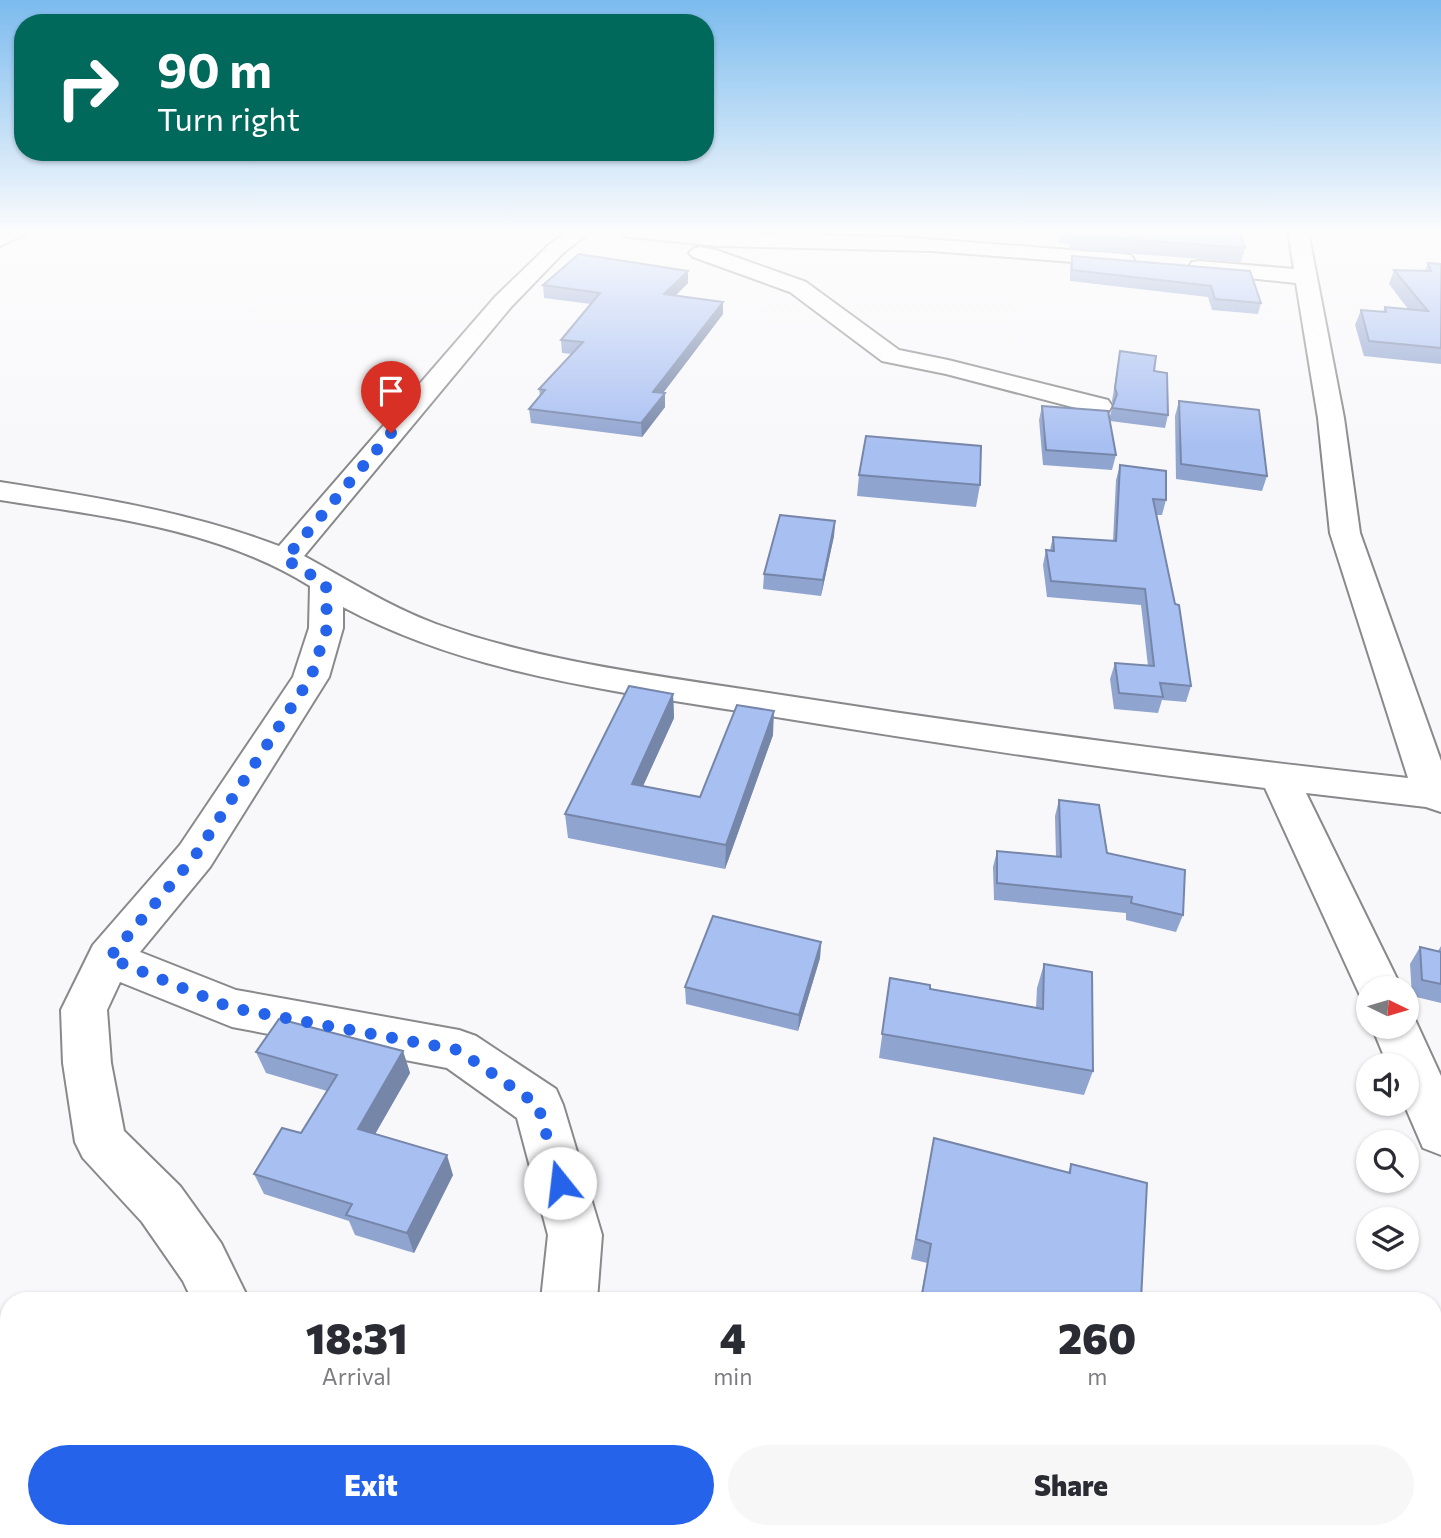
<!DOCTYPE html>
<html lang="en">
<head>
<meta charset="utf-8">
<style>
	body { margin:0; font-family:Commissioner,sans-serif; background:#f7f7f7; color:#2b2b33; height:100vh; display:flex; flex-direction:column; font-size:26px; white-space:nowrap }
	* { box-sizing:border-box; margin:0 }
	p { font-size:23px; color:#7c7c81 }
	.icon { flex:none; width:38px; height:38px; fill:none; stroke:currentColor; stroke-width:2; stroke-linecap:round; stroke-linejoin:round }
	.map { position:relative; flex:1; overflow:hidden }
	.drawer { position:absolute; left:0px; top:1292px; width:1442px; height:247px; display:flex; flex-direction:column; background:#fff; border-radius:28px 28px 0 0; box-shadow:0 2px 5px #0004 }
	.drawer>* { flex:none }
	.hud { position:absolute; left:14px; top:14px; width:700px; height:147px; border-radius:28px; box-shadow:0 2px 5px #0004; background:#00695c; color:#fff; overflow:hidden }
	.needle { width:46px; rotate:95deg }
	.buttons { position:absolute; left:1356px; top:976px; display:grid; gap:14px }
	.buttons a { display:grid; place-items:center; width:63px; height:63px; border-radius:50%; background:#fff; box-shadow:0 2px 5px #0004; font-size:35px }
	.pin { position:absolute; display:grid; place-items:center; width:60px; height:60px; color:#fff; margin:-72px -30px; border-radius:50% 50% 50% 0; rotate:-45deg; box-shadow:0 0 7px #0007 }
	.pin .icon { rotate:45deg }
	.me { position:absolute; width:77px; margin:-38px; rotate:344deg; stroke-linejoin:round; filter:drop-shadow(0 0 5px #0008) }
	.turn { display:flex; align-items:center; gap:24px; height:147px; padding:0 28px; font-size:32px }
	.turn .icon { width:91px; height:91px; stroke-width:2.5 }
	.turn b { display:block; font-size:49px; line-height:60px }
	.eta { display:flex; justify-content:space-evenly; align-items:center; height:119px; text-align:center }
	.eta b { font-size:42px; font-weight:800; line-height:49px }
	.cta { display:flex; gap:14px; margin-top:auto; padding:14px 28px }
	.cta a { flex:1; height:80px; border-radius:42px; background:#2563eb; color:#fff; font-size:28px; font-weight:800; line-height:80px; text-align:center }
	.cta a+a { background:#f7f7f7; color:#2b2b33 }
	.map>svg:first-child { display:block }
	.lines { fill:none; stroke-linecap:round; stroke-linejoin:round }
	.street-casing { stroke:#88898a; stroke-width:4 }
	.highway-casing { stroke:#88898a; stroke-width:4 }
	.street { fill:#fff; fill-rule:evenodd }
	.highway { fill:#fff; fill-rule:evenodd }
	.wall { fill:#90a4d0 }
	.shaded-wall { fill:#7686a9 }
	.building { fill:#a8bff2; stroke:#7686a9; stroke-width:2 }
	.route { stroke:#2563eb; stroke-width:12; stroke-dasharray:0 21.6 }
</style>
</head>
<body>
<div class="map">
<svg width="1441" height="1538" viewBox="0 0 1441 1538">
	<rect width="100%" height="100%" fill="#f8f8fa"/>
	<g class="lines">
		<defs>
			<path id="street" d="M569,231h23l-28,21 -53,55 -207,249c44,24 84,50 132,68 108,39 226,52 339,70 211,33 421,61 633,84l-78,-245 -12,-115 -22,-135 -96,-10 -8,-1 -3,-5 3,-5 8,-1 94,8 -6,-38h20l36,187 16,115 81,228v51l-15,-5 -120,-14 96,196h-34v15l-5,-2 -98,-214c-172,-21 -343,-47 -514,-75 -137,-22 -284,-39 -408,-106v21l-14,49 -119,190 -70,85 96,38 223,40 17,6 80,53 7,16 39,130 -5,65h-56l7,-65 -31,-117 -70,-50 -215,-41 -112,-45 -13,28 4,53 13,68 56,55 41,57 28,57h-57l-9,-19 -41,-59 -59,-64 -8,-16 -12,-79 -2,-53 32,-65 87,-100 113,-168 16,-49 1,-42c-91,-57 -206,-70 -310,-86v-18c95,15 190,30 279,64l216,-249 55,-53z
				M620,231l280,6 223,17 8,1 3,5 -3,5 -8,1 -191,-15 -213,-5 -89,-9 -7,-2z
				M700,247l16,3 90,32 93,68 49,10 160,40 4,6 -4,6 -9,2 -153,-40 -64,-13 -92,-69 -97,-35 -4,-4 4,-4z
				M1407,1011l5,2 29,63v79l-18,-7 -19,-44h3v-38h-19l-16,-39h35z
				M177,1530h64l3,8h-64z
				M517,1530h64l2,8h-64z"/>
			<path id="highway" d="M26,231l-3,4 -23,11v-14z"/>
		</defs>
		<!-- street casing -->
		<use href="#street" class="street-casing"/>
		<!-- highway casing -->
		<use href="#highway" class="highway-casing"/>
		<!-- street -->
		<use href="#street" class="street"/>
		<!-- highway -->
		<use href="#highway" class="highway"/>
	</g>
	<!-- wall -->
	<path class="wall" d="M1060,231h170l15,17 -4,14 -171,-13v-5l-11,-1z
		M1072,256l178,15 11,32 -3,11 -46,-4 -4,-13 -138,-16v-14z
		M1428,263l13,1v100l-77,-8 -9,-31 6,-15 22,2 2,-5 23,2 -19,-25 5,-14 31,1z
		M688,283l-13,13 48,18 -60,79 2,14 -23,30 -111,-14 -2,-14 11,-13 -1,-7 33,-35 -10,-1 -1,-13 30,-36 -47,-6 -1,-13z
		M1120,351l34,20 14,44 -3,13 -55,-7 6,34 -4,15 -69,-5 -4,-45 3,-14 67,13 4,-14 -1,-4z
		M1179,401l88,75 -5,15 -86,-12 -1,-63z
		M1120,465l46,35 -4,15h-5l34,171 -5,16 -24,-2 -4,13 -44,-4 -4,-30 5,-16 33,3 -7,-61 -94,-8 -4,-32 3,-15h4l3,-13 60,4 3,-61z
		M859,475l121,10 -4,22 -119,-11z
		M835,521l-1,15 -13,60 -58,-7 1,-15z
		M673,694l1,24 -31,68 57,11 73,-62 -48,134 -157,-31 -3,-24z
		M1059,800l48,53 76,62 -7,17 -50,-12v-7l-132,-13 -1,-33 4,-16 59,6 -1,-41z
		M821,942l-1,16 -22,73 -112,-27 -1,-17z
		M1441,946v57l-29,-7 -2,-32 10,-17 18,4z
		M1044,964l49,107 -9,24 -205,-37 11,-80 40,11 106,19 1,-20z
		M403,1051l7,22 -35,61 78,41 -39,78 -59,-18 -6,-14 -85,-27 -10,-20 47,-41 26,-42 -61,-18 -10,-21z
		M934,1138l134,35 3,-9 70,136h-221l7,-37 -16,-4z
		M0,1376l9,4v104l-9,-4z
		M848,1530h47l28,8 2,-8h63l-1,8h-141z"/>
	<!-- shaded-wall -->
	<path class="shaded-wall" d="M688,271v12l-24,24v-13z
		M723,302v12l-69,91 -1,-13z
		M665,393v14l-23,30 -1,-14z
		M835,521l-1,15 -13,60 2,-16z
		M673,694l1,24 -41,90 -1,-24z
		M774,711l-1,24 -48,134 1,-24z
		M821,942l-1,16 -22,73 1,-16z
		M403,1051l7,22 -44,77 -8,-21z
		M447,1155l6,20 -39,78 -7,-20z
		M112,1530h29l-5,8h-29z"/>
	<!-- building -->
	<path class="building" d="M1072,231h167l6,17 -173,-13z
		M579,254l109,17 -24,23 59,8 -70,90 12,1 -24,30 -112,-14 16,-19 -6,-1 44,-47 -22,-2 39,-47 -57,-8z
		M1072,256l178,15 11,32 -46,-4 -4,-13 -139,-16z
		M1428,263l13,1v84l-72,-7 -8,-31 25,2 -1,-5 43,4 -34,-41 37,1z
		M1120,351l36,5 -2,15 13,2 1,42 -56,-7 5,-14 -2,-6z
		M1179,401l80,9 8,66 -86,-12z
		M1042,406l66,5 8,44 -70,-5z
		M866,436l115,10 -1,39 -121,-10z
		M1120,465l46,6v29l-13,-1 22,105 4,1 12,81 -31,-3 3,14 -44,-4 -4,-30 39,3 -9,-77 -94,-8 -5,-31 8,1 -1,-14 63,4z
		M780,515l55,6 -12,59 -59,-6z
		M629,686l44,8 -41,90 68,13 37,-92 37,6 -48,134 -161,-31z
		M1059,800l40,5 8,48 78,17 -2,45 -52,-12 1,-6 -135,-14v-32l64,6z
		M713,916l108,26 -22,73 -114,-28z
		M1420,947l21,5v32l-19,-4z
		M1044,964l48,8 1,99 -211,-37 8,-56 40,7v4l113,20z
		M279,1019l124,32 -45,78 89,26 -40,78 -61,-18 6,-11 -98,-30 28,-46 19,5 36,-58 -81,-23z
		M934,1138l136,35 1,-9 76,19 -6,117h-220l10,-56 -15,-5z
		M0,1376l9,4v97l-9,-4z
		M9,1507v23h103l-5,8h-107v-19z
		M848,1530h47l29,8h-77z
		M929,1530h59l-1,8h-59z"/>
	<!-- sky -->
	<linearGradient id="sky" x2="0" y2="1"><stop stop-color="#7bbbee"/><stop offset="0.52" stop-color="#fcfcfd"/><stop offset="1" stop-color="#fcfcfd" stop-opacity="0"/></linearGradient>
	<rect width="1441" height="446" fill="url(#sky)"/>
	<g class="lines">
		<!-- route -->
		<path class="route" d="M391,433l-106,126 41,25 1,44 -16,49 -116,179 -86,102 123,50 226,42 80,55 22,78"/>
	</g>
</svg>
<div class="buttons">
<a><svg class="needle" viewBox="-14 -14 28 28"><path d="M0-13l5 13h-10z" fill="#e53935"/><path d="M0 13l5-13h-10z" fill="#7c7c81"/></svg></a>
<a><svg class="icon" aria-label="sound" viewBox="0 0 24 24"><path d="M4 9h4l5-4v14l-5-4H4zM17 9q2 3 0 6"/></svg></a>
<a><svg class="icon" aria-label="search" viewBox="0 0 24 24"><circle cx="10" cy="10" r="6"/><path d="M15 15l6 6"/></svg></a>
<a><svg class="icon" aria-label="layers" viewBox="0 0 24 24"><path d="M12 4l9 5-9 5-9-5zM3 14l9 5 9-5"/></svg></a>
</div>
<div class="pin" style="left:391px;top:433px;background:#d93025"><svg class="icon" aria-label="arrive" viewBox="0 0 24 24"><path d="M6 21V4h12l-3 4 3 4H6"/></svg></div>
<svg class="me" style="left:560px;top:1183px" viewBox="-20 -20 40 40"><circle r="19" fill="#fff"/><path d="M0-13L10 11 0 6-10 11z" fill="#2563eb"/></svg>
<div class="hud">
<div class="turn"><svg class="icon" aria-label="right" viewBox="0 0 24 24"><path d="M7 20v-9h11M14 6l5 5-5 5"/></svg><div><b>90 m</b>Turn right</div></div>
</div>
<section class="drawer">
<div class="eta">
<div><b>18:31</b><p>Arrival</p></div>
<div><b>4</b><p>min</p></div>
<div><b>260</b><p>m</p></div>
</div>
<div class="cta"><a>Exit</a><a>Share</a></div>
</section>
</div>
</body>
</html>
